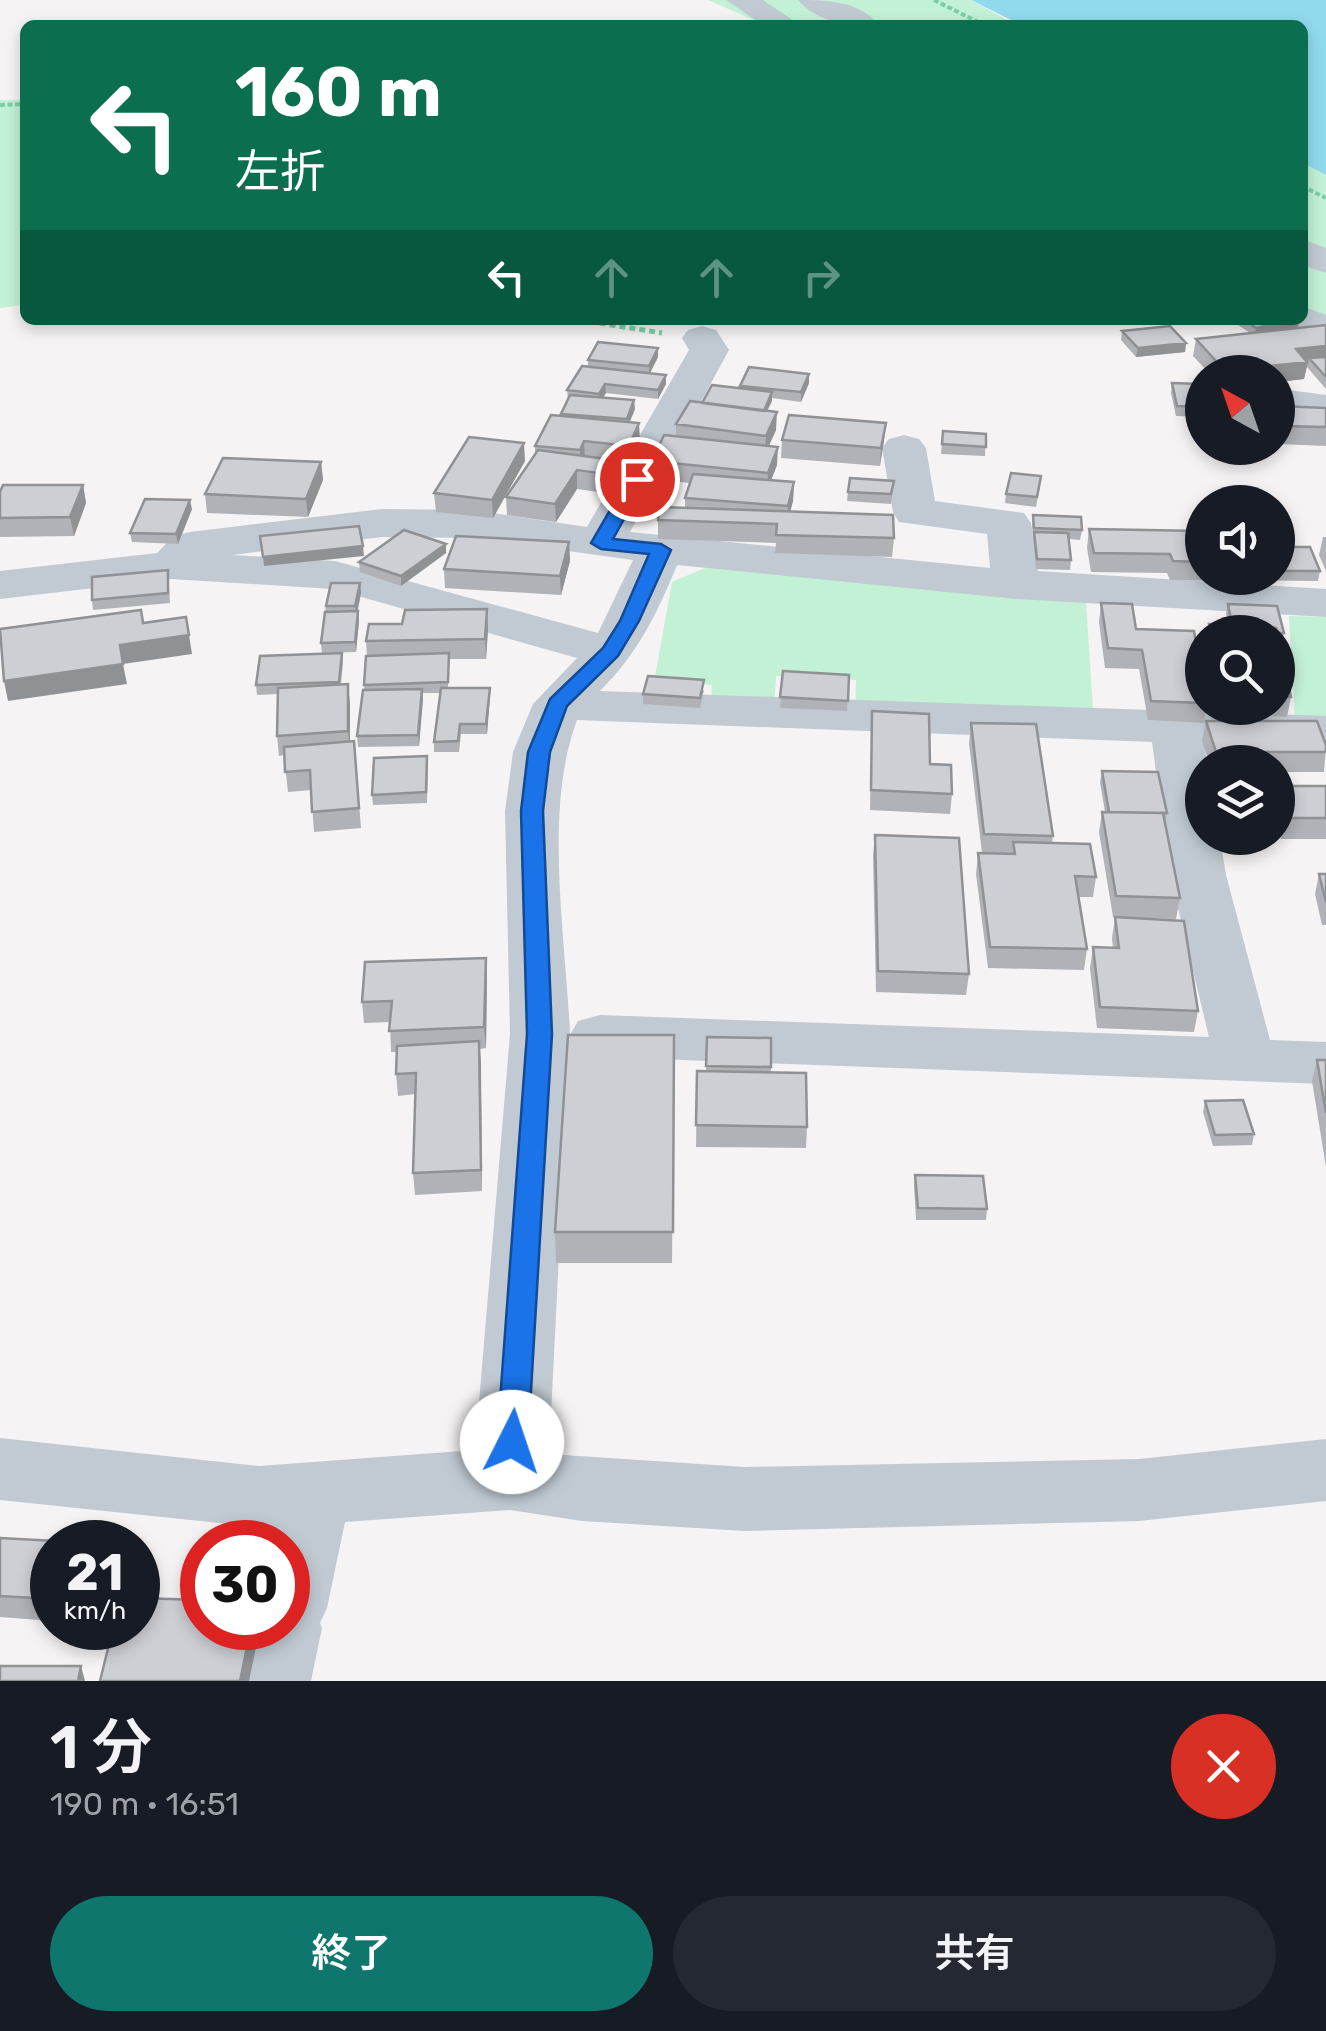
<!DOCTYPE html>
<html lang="ja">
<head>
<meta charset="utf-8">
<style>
	body { margin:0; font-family:Rubik,"Noto Sans JP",sans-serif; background:#242831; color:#f1f3f6; height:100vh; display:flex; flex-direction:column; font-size:38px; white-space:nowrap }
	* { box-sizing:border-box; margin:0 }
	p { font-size:32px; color:#9ea1a6 }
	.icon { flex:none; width:55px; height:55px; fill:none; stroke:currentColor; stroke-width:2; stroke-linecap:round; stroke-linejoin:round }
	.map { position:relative; height:1681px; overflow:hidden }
	.sheet { display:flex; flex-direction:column; background:#171b24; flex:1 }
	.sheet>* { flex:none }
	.banner { position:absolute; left:20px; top:20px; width:1288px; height:305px; border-radius:15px; box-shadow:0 5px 15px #0003; background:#0b6e4f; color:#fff; overflow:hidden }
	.needle { width:65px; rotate:320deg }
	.controls { position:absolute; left:1185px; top:355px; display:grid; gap:20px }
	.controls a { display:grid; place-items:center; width:110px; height:110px; border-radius:50%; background:#171b24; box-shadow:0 5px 15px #0003; font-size:50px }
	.speed { position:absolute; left:30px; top:1520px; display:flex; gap:20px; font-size:50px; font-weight:700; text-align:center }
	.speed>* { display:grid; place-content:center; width:130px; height:130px; border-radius:50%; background:#171b24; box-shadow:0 5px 15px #0003; line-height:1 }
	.speed small { font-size:25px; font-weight:400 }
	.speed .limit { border:15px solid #d22; background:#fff; color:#111 }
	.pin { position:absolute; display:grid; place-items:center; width:85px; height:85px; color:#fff; margin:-42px; border:5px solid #fff; border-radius:50%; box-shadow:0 2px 10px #0007 }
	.me { position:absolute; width:110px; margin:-55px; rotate:4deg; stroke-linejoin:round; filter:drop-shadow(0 0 8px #0008) }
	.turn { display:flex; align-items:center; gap:35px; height:210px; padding:0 50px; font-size:45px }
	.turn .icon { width:130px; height:130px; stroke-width:2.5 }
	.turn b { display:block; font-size:70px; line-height:85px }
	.lanes { display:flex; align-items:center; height:95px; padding:0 50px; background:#0003; justify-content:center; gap:50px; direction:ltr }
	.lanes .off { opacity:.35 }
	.round { display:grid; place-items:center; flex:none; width:105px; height:105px; border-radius:52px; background:#242831 }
	.headline { display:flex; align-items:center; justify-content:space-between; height:170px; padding:0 50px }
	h1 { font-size:60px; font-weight:600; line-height:75px }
	.action { display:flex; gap:20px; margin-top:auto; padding:20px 50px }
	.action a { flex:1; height:115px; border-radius:60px; background:#0f766e; color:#fff; font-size:40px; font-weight:600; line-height:115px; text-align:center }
	.action a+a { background:#242831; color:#f1f3f6 }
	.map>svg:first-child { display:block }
	.green { fill:#c3f1d5 }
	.water { fill:#90daee }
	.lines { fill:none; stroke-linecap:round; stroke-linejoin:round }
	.path-far1 { stroke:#7ad0a6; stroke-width:4; stroke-dasharray:5 2.5; stroke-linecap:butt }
	.path { stroke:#7ad0a6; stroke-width:5; stroke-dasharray:6 4; stroke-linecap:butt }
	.minor { fill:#c1cad2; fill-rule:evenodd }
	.wall { fill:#b0b2b7 }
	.shaded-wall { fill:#909195 }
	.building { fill:#cdcfd5; stroke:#909195; stroke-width:2.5 }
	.route { fill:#1a73e8; stroke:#114b97; stroke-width:2.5 }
</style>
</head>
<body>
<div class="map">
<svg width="1326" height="1681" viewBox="0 0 1326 1681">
	<rect width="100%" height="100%" fill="#f5f3f3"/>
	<!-- green -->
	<path class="green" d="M708,0h262l47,25h-252z
		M0,100h25v205l-25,3z
		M1302,163l24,11v152l-23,-13z
		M705,568l381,34 8,123 -239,-10 1,-35 -80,-4 -2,34 -64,-1 2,-24 -58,-3 18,-100z
		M1289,616l37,1v103h-31z"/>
	<!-- water -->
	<path class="water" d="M971,0h355v175l-23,-12 -1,-138h-281z"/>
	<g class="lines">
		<!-- path-far1 -->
		<path class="path-far1" d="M934,0l50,25
			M0,105l25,-1
			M1302,186l24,12"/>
		<!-- path -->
		<path class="path" d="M580,320l82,13"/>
		<!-- minor -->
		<path class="minor" d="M726,0h37l37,25h-37z
			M798,0c28,0 62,1 81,25 -28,0 -61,-1 -81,-25z
			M1302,239l24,9v25l-24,-8z
			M1302,306l24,9v28l-14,-4 -28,-19h18z
			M702,326l14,4 13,20 -99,182 360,36 -3,-34 -88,-12 -6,-10 -11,-64 7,-9 15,-4 15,4 7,9 9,53 89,12 7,10 7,48 288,18v28l-310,-18 -339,-34c-20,49 -39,88 -77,126l726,25v32l-122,-4 3,18h-5v76h18l6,37 44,165 56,2v42l-726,-27 -22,-6 -8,-14 -21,417 196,13 394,-8 187,-20v62l-187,20 -394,10 -163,-10 -72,-11 -165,12 -18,86 -7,15 2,5 -11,53h-80l13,-53h44v-86h-24l3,-14 -267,-28v-62l259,28 216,-16 35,-416 -5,-223 8,-59 20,-48 44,-46 -244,-69 -162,-10 -171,20v-28l157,-18 17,-17 16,-4 192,-23 91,1 114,17 102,-177 -7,-12 6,-8zM382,537l91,1 160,22 -35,73 -263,-72 -103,-6zM577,720l575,22 18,133 39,162 -609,-22 -22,6 -8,14c-4,-96 -27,-225 7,-315z
			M1289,390l37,5v26l-48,-8v-20z"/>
	</g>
	<!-- wall -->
	<path class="wall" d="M1235,320h64l-1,7 -8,2 36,-4v64l-19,-22v-2l-3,14 -26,3v-10h-70l-15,-16 3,-17 54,-6 -15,-10z
		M1122,331l64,12 -1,9 -49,5 -15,-17z
		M658,357l-8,16 16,11 -8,15 -52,-6 -3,4 32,12 -6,13 11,19 -11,23 -15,-2 1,16 -10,15 -28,-4 -21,33 -49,-7 -1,-18 29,-43v-8l26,-30 7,-16 -1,-10 21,-24v-6z
		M809,383l-8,19 -29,-4 -5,13 9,19 -7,16 8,19 -6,15 23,2 -1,19 -3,10 104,27 -2,19 -117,-4 1,-10 -118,-4v-19l27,-12v-10l5,-15 -38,-4v-18l24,-25v-12l26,-21 38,-15v-2z
		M1172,383l30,1v33l-26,-1 -5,-23z
		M1278,406l48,2v38l-48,-2z
		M886,423l-6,43 -99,-8 1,-18z
		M943,431l43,3 -1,22 -44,-2z
		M525,461l-32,57 -57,-6 -2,-19z
		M321,462l2,18 -15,37 -101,-4 -2,-19z
		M83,485l3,18 -12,33 -74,1v-45z
		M1040,486l-4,21 -31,-4 1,-9z
		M893,490l-2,14 -44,-3 1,-9z
		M192,509l-14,35 -46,-2 -2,-9z
		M1033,515l49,15 -2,10 -11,-1 2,21 -1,10 -34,-1 -4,-45z
		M1089,529l113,2v47h13l-1,3 -44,-1 -3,-7 -76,-1 -4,-24z
		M1323,537h3v34l-7,-16z
		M569,542l1,19 -9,34 -116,-7 -1,-19z
		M446,544v9l-45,33 -41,-14 -1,-10z
		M1278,547l42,24 -2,10 -84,-1 -1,-2h45z
		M168,570l2,33 -77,7 -1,-10z
		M360,583l1,10 -3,18 1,10 -3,31 -34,1 -1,-10 5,-37z
		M1101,603l101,75v30h4l-2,15 -56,-3 -9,-51 -34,-1 -6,-46z
		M1228,604l56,29 -2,10h-3l12,54 -4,20 -69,-4 -1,-5h61v-76h-70l1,-8 20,1 -3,-11z
		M488,629l-2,30h-37l-1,29h42l-3,46h-26l-2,18h-25v-10l6,-49h-17l-4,53 -61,1 -1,-11 7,-46 3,-34 -1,-15z
		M342,653l1,10 -2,21 9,20v37h4l7,87 -47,4 -3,-42 -23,2 -4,-37 -5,1 -2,-20 1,-42 -21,1 -1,-10z
		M783,671l66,4 -2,36 -67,-3z
		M704,690l-4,18 -57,-4v-10z
		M872,711l80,83 -2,20 -80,-4z
		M1206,721l120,24 -2,27h-46v-10h-69l-7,-21z
		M971,723l82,113 -1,7 44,34 -3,20h-14l8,52 -3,21 -96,-2 -12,-94 2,-21h4l-13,-110z
		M428,766l-1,37 -54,2 -1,-10z
		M1102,771l65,42 -2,11 15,74 -4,21 -63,-2 -14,-85 3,-20h3l-5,-30z
		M1278,786h48v53h-45l-3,-10z
		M1199,792h3v31l-5,-20z
		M875,835l94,139 -3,21 -90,-3 -3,-137z
		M1319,874h7v51h-4l-7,-31z
		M1115,917l83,94 -4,21 -97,-4 -7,-60 3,-21 20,1 -1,-10z
		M486,958l1,21 -1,69 -6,1 2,142 -67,4 -2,-22 2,-79 -17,2 -2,-22 1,-22h-6l-1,-30 -26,1 -2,-21z
		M674,1035l-2,228h-116l-1,-31z
		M707,1037l64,1v35l36,54 -1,21 -110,-1 1,-76h9z
		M1317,1060h9v107l-14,-86z
		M1205,1101l49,33 -2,11 -39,1 -10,-34z
		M915,1175l72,34 -1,11h-70l-2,-34z
		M0,1538l52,4v79l-52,-4z"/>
	<!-- shaded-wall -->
	<path class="shaded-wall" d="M1292,320h7l-1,7 -43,9 1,-8z
		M1186,343l-1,9 -49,5 2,-9z
		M1326,346v17l-17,-5 -5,21 -26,3v-10h-54l1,-1 71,-22z
		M658,348v9l-9,18v-9z
		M809,374v9l-8,19v-10z
		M666,375v9l-8,15v-9z
		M605,384l1,9 -6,10 -1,-9z
		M772,392v9l-9,19 1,-9z
		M634,400l1,9 -8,20v-10z
		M777,412l-1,18 -11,24 1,-18z
		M639,423l1,18 -11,23v-18z
		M886,423l-2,18 -4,25 1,-18z
		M584,441l1,18 -5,9v-18z
		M524,443l1,18 -32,57 -1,-18z
		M778,447l-1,18 -10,26 1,-18z
		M614,460l1,18 -10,15v-19z
		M321,462l2,18 -15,37 -2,-18z
		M577,470v19l-21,33 -1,-18z
		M794,482l-1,19 -6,24 1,-19z
		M83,485l3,18 -12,33 -4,-19z
		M190,500l2,9 -14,35 -2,-10z
		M569,542l1,19 -9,34 -1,-19z
		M446,544v9l-45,33v-10z
		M363,546l1,10 -100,10 -1,-9z
		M360,583l1,10 -5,23 -1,-10z
		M487,609l1,20 -2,30 -1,-20z
		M358,611l1,10 -3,31 -1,-10z
		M189,635l3,19 -69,10 4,20 -119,17 -4,-20 116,-36z
		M348,684l2,20v47l-2,-20z
		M490,688v10l-3,36 -1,-10z
		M422,689l1,11 -4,46 -1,-11z
		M486,958l1,21 -1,69 -2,-21z
		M479,1041l2,22 1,128 -1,-21z
		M251,1628h9l-11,53h-9z
		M81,1666l4,15h-7z"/>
	<!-- building -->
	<path class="building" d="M1245,320h47l-36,8z
		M1326,325v21l-30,3 11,13 -82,9 -29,-32z
		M1170,326l16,17 -48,5 -16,-17z
		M598,342l60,6 -9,18 -61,-6z
		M1326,357v20l-17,-19z
		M582,366l84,9 -8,15 -53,-6 -6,10 -32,-4z
		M749,367l60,7 -8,18 -61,-6z
		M1172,383l30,1v23l-25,-1z
		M712,385l60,7 -8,19 -62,-8z
		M570,395l64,5 -7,19 -66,-5z
		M690,401l87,11 -11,24 -90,-12z
		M1278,406l48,2v19l-46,-1z
		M551,415l88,8 -10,23 -45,-5 -4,9 -45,-4z
		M789,415l97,8 -5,25 -99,-8z
		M943,431l43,3v13l-44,-3z
		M664,435l114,12 -10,26 -116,-12z
		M469,437l55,6 -32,57 -58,-7z
		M538,450l76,10 -9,14 -28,-4 -22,34 -49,-7z
		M223,458l98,4 -15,37 -101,-5z
		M1011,473l30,3 -4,21 -31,-3z
		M693,474l101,8 -6,24 -103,-8z
		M850,478l44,3 -3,13 -43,-2z
		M3,485h80l-13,32 -70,1v-26z
		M145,499l45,1 -14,34 -46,-1z
		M660,507l233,8 1,23 -118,-3 1,-11 -119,-4z
		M1033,515l48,2 1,13 -48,-2z
		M359,526l4,20 -100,11 -3,-21z
		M1089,529l113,2v31l-29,-1 -3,-7 -76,-1z
		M404,530l42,14 -45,32 -42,-14z
		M1034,532l34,1 3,27 -34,-1z
		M456,536l113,6 -9,34 -116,-7z
		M1278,547h32l10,24h-42z
		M168,570v23l-76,7v-23z
		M331,583h29l-5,23h-29z
		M1101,603l31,1 4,25 58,2 8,47v25l-51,-2 -9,-51 -34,-2z
		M1228,604l49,2 7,27h-6l-2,-5 -44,-3z
		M487,609l-2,30 -119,2 3,-17h33l3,-14z
		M141,610l2,13 43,-6 3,18 -69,10 3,19 -119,17 -4,-52z
		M358,611l-3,31 -34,1 4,-31z
		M1209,624l67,4 1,4h-66z
		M1278,634l13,63 -13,-1z
		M342,653l-3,29 -83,3 4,-29z
		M449,653l-1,29 -84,3 2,-29z
		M783,671l66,4 -1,26 -68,-4z
		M648,676l56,4 -4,18 -57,-4z
		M348,684v47l-71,5 1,-48z
		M441,688h49l-4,36h-26l-2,17 -24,1z
		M422,689l-4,46 -61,1 6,-46z
		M872,711l57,3 1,50 21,1 1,29 -81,-4z
		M1206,721h111l9,24v7h-110z
		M971,723l65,1 17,112 -69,-2z
		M354,741l5,67 -47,4 -2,-42 -25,2 -1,-25z
		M427,756l-1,36 -54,3 2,-37z
		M1102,771l56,1 9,41 -58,-1z
		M1278,786h48v32h-41l-7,-22z
		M1102,812l61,1 17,85 -64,-2z
		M875,835l84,3 10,136 -91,-3z
		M1013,842l77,2 6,33 -21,-1 12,73 -97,-2 -12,-94 37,1z
		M1319,874h7v28z
		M1115,917l69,4 14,90 -98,-4 -7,-60 26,1z
		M486,958l-2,69 -95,4 3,-30 -30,1 3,-40z
		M568,1035h106l-1,197h-118z
		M707,1037l64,1v29l-65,-1z
		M479,1041l2,129 -68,3 3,-100 -20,1 1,-28z
		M1317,1060h9v53z
		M697,1071l109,2 1,54 -111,-2z
		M1243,1100l11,34 -39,1 -10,-34z
		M915,1175l68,1 4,33 -69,-1z
		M0,1538l75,4h-23v57l-52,-3z
		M138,1598l64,2v28h49l-11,53h-140l13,-53h25z
		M0,1666h81l-3,15h-78z"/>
	<!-- route -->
	<path class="route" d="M637,474l9,5 -33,60 48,5 10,6 -32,71 -21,35 -51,50 -17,46 -7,59 9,223 -24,408 -5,9 -11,3 -10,-3 -5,-9 30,-408 -6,-223 7,-59 22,-53 53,-51 17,-27 29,-67 -48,-5 -10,-6 37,-64z"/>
</svg>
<div class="controls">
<a><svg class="needle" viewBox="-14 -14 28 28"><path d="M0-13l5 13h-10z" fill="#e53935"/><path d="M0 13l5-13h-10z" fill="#9ea1a6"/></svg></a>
<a><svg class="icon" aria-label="sound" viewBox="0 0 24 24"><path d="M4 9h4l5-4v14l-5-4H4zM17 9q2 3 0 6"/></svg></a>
<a><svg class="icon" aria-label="search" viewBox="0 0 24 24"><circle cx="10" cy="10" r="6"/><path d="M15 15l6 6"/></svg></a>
<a><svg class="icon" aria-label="layers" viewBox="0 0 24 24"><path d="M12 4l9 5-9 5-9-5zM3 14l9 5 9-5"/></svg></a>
</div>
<div class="speed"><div>21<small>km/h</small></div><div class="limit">30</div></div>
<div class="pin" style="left:637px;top:479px;background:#d93025"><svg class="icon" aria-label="arrive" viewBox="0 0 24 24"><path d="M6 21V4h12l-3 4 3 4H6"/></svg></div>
<svg class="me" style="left:512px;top:1442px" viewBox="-20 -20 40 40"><circle r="19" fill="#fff"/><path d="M0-13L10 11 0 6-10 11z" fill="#1a73e8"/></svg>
<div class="banner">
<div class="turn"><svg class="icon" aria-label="left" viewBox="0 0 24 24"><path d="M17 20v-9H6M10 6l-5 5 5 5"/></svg><div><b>160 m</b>左折</div></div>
<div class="lanes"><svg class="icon" aria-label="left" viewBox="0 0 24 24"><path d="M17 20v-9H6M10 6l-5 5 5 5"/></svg><svg class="icon off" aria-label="ahead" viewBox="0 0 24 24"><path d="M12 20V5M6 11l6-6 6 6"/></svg><svg class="icon off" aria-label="ahead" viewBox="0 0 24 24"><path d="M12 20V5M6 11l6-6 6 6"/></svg><svg class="icon off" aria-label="right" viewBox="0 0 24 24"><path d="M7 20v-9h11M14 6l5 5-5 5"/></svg></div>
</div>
</div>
<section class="sheet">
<div class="headline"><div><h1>1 分</h1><p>190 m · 16:51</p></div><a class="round" style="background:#d93025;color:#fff"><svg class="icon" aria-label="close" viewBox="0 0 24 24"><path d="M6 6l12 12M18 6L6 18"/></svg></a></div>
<div class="action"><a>終了</a><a>共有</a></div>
</section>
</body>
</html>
